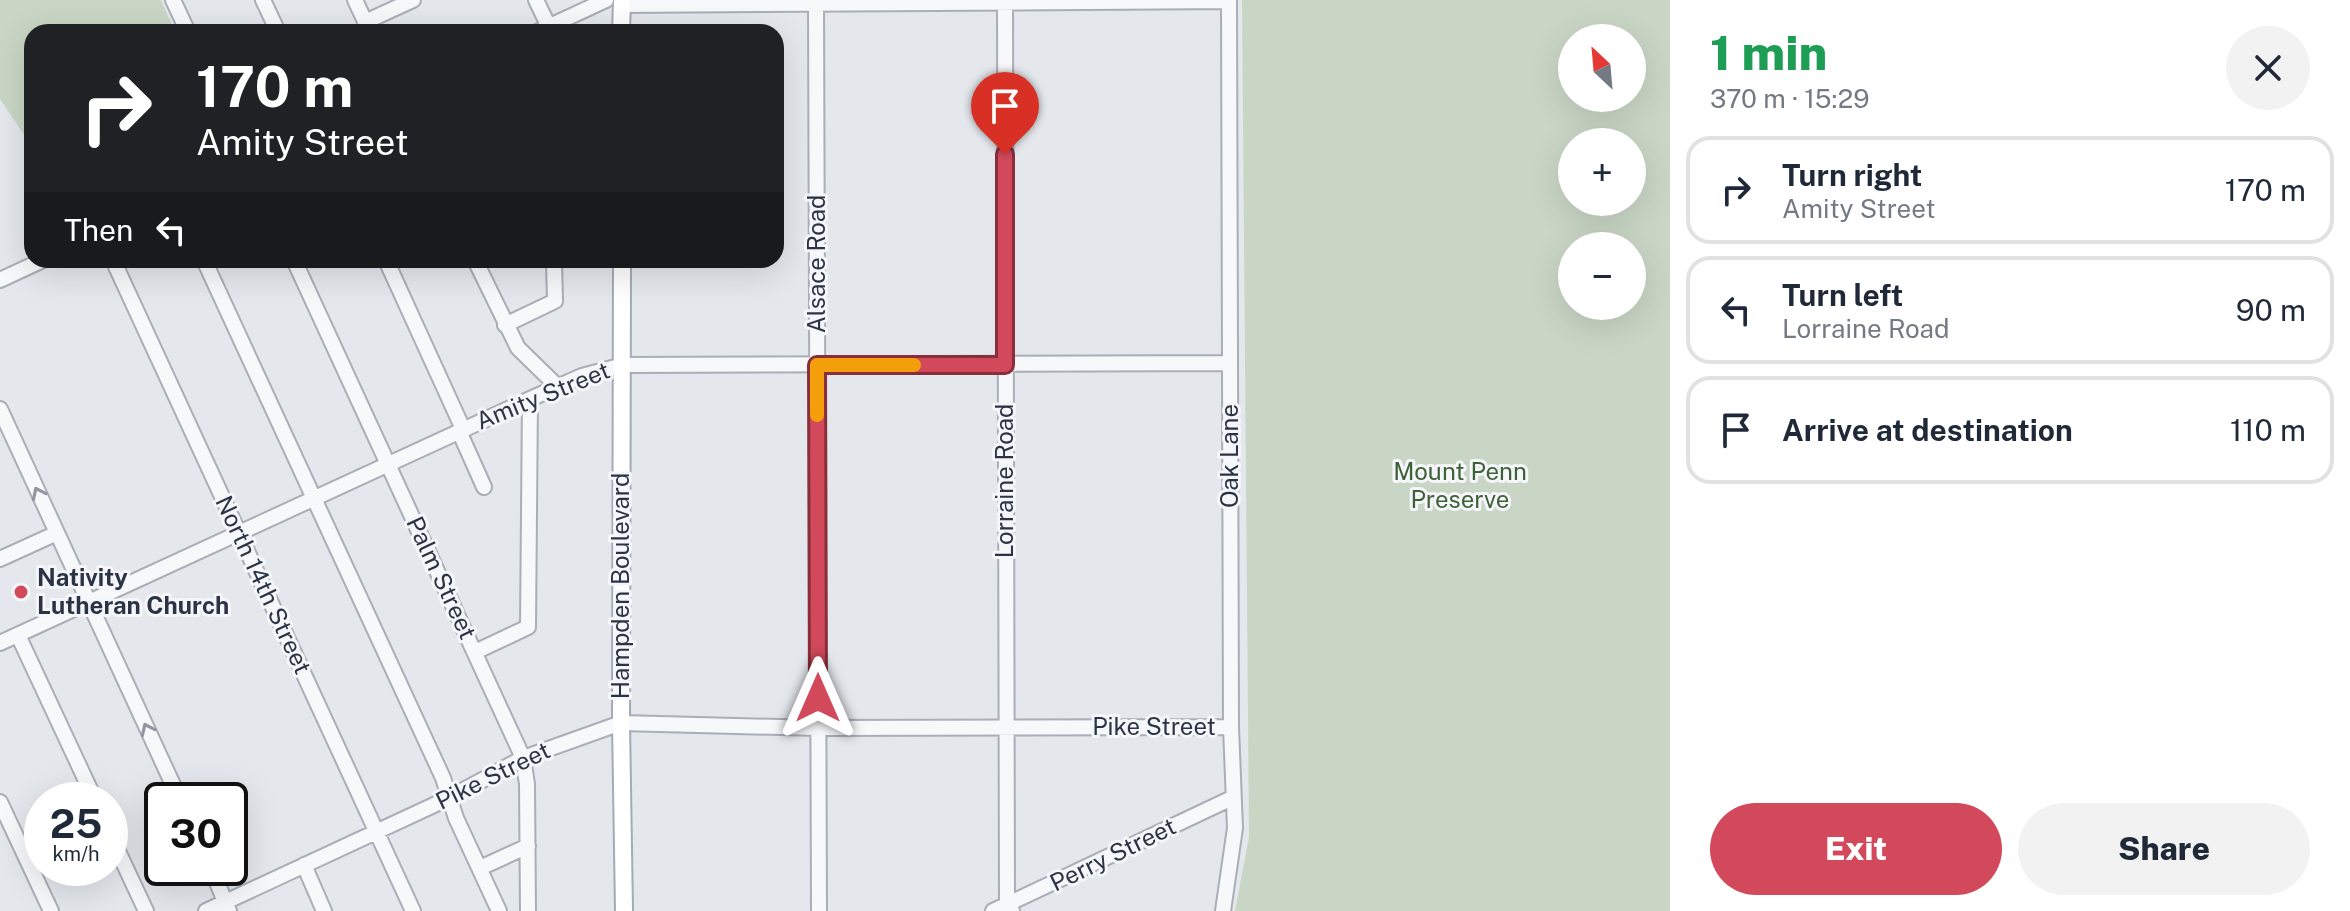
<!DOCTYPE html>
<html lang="en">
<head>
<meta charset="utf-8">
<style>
	body { margin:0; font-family:"Public Sans",sans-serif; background:#f2f2f3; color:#1f2937; height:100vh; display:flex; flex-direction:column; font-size:30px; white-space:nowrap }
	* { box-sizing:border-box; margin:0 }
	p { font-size:26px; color:#747a83 }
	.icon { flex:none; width:44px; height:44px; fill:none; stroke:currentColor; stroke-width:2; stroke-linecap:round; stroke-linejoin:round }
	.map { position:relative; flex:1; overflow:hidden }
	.sheet { display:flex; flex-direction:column; background:#fff; width:680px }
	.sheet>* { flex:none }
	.guide { position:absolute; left:24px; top:24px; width:760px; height:244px; border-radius:24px; box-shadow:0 8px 32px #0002; background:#202124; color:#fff; overflow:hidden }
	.needle { width:52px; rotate:334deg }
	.fabs { position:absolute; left:1558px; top:24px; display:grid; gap:16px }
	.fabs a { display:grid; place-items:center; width:88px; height:88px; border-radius:50%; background:#fff; box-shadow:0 8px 32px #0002; font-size:40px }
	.speed { position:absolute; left:24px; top:782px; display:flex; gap:16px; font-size:40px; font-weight:700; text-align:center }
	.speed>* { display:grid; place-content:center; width:104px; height:104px; border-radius:50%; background:#fff; box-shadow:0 8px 32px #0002; line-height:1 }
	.speed small { font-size:20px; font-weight:400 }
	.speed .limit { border:4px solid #111; border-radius:12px; background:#fff; color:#111 }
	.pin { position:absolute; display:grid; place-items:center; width:68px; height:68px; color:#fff; margin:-82px -34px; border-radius:50% 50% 50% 0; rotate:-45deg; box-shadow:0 0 8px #0007 }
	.pin .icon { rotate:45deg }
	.me { position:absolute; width:88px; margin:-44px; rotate:0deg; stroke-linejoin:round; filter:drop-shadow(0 0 6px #0008) }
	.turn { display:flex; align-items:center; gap:28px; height:168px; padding:0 40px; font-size:36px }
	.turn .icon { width:104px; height:104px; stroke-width:2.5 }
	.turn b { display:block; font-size:56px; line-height:68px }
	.then { display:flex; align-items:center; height:76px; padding:0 40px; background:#0003; gap:16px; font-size:30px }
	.round { display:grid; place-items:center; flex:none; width:84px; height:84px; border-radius:42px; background:#f2f2f3 }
	.head { display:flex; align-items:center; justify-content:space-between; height:136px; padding:0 40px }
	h1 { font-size:48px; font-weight:800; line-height:60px; color:#1e9e55 }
	.primary-button { display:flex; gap:16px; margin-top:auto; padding:16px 40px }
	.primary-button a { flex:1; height:92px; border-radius:48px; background:#d1495b; color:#fff; font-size:32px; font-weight:800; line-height:92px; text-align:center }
	.primary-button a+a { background:#f2f2f3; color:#1f2937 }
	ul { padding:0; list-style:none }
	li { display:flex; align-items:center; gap:24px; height:108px; margin:0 16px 12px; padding:0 24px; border:4px solid #e0e1e3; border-radius:24px }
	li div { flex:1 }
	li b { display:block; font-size:30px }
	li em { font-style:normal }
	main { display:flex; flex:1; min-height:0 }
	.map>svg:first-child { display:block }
	.green { fill:#c9d6c5; fill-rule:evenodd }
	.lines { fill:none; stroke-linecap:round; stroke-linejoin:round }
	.minor-casing { stroke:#a9aeb7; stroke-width:18 }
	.major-casing { stroke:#a3abb8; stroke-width:20 }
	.minor { stroke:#f7f8fa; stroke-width:14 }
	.major { stroke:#fff; stroke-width:16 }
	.oneway { stroke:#9196a0 }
	.route-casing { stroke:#882f3b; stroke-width:20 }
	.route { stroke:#d1495b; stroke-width:14 }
	.slow { stroke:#f59e0b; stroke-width:14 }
	.poi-dot { fill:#d1495b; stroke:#f4f6f9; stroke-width:3 }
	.labels { text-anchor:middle; stroke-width:6; stroke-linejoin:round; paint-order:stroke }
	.street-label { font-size:24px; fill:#2b3445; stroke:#f4f6f9 }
	.park-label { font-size:24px; fill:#3f6138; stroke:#f4f6f9 }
	.poi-label { font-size:24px; font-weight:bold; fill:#2b3445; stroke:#f4f6f9; text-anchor:start }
</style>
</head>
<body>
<main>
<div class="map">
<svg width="1670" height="911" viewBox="0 0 1670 911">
	<rect width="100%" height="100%" fill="#e4e7ec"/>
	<!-- green -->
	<path class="green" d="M0,0h161l14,32h-143v104h-7l-25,-37z
		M1242,0h428v911h-435l14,-74zM1572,38h60v60h-60zM1572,142h60v60h-60zM1572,246h60v60h-60z"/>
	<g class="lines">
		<defs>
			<path id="minor" d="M173,0l15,32
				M263,0l15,32
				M355,0l15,32
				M536,0l13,27
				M816,0l3,911
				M1005,0l2,905 5,6
				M622,5l607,-4
				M365,22l48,-22
				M537,32l69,-32
				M113,260l300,651
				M204,260l239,518 13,40 43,93
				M294,260l229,498 4,26 1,127
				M386,260l77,169
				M475,260l43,88 40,39
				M0,280l43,-20
				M505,325l50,-24 -1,-41
				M0,409l180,391
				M459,431l25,56
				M0,559l57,-26
				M18,635l77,165
				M0,643l530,-244 52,-23 41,-11 607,-2
				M475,652l53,-25 2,-228
				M0,802l51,109
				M110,834l36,77
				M304,865l20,46
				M211,868l18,43
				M480,868l48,-22
				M206,911l243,-113 74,-40 98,-35 197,5 413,-1
				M993,911l239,-113
				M1223,911l12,-83 -4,-101 -2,-727"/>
			<path id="major" d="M621,32l1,-32
				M622,260l-1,463 3,188"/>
		</defs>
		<!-- minor casing -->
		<use href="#minor" class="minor-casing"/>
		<!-- major casing -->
		<use href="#major" class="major-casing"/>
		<!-- minor -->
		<use href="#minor" class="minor"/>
		<!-- major -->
		<use href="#major" class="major"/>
	</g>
	<!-- one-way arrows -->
	<defs><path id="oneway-chevron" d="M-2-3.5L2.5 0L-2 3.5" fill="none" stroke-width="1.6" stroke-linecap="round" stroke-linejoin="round" transform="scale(2)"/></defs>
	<g class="oneway">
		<use href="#oneway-chevron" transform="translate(38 493) rotate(-115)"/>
		<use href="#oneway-chevron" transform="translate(147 729) rotate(-115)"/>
	</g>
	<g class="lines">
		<defs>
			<path id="route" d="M818,698l-1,-333h188v-211"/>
		</defs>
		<!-- route casing -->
		<use href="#route" class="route-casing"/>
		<!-- route -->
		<use href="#route" class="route"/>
		<!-- slow -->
		<path class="slow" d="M817,415v-50h97"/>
	</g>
	<!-- markers -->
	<circle class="poi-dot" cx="21" cy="592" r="8"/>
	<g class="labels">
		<!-- street labels -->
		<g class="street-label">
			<text transform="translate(817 264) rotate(-90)" y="8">Alsace Road</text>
			<text transform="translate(543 396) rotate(-22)" y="8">Amity Street</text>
			<text transform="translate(1230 456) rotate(-90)" y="8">Oak Lane</text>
			<text transform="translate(1005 481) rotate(-90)" y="8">Lorraine Road</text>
			<text transform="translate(441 578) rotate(65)" y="8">Palm Street</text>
			<text transform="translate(263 585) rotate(65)" y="8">North 14th Street</text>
			<text transform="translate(621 586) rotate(-90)" y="8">Hampden Boulevard</text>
			<text x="1154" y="735">Pike Street</text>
			<text transform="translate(493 776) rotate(-26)" y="8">Pike Street</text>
			<text transform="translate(1113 855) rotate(-26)" y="8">Perry Street</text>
		</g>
		<!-- park labels -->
		<g class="park-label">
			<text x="1460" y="480">Mount Penn<tspan x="1460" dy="28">Preserve</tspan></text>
		</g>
		<!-- poi labels -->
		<g class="poi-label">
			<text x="37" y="586">Nativity<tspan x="37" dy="28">Lutheran Church</tspan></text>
		</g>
	</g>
</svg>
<div class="fabs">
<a><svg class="needle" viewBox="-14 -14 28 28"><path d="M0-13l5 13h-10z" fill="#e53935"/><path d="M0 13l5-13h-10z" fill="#747a83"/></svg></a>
<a>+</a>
<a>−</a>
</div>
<div class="speed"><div>25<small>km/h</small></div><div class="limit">30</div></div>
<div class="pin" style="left:1005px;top:154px;background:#d93025"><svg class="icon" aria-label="arrive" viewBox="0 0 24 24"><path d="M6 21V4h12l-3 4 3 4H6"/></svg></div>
<svg class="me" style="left:818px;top:698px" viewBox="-20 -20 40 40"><path d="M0-17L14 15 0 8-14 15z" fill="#d1495b" stroke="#fff" stroke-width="4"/></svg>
<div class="guide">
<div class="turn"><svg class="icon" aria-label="right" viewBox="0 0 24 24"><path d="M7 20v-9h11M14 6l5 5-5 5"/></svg><div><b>170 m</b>Amity Street</div></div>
<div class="then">Then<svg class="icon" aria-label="left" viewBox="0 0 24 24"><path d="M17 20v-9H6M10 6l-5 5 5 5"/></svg></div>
</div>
</div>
<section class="sheet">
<div class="head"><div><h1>1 min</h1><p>370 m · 15:29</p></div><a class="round"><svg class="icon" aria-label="close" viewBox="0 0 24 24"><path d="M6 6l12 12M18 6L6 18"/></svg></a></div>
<ul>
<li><svg class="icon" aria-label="right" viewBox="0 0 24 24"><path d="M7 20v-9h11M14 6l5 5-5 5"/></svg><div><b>Turn right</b><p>Amity Street</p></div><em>170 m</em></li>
<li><svg class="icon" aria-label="left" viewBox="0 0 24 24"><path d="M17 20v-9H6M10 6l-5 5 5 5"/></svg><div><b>Turn left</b><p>Lorraine Road</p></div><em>90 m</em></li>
<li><svg class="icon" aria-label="arrive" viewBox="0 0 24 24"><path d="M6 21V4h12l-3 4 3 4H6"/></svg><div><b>Arrive at destination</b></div><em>110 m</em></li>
</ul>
<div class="primary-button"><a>Exit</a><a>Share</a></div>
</section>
</main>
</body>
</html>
